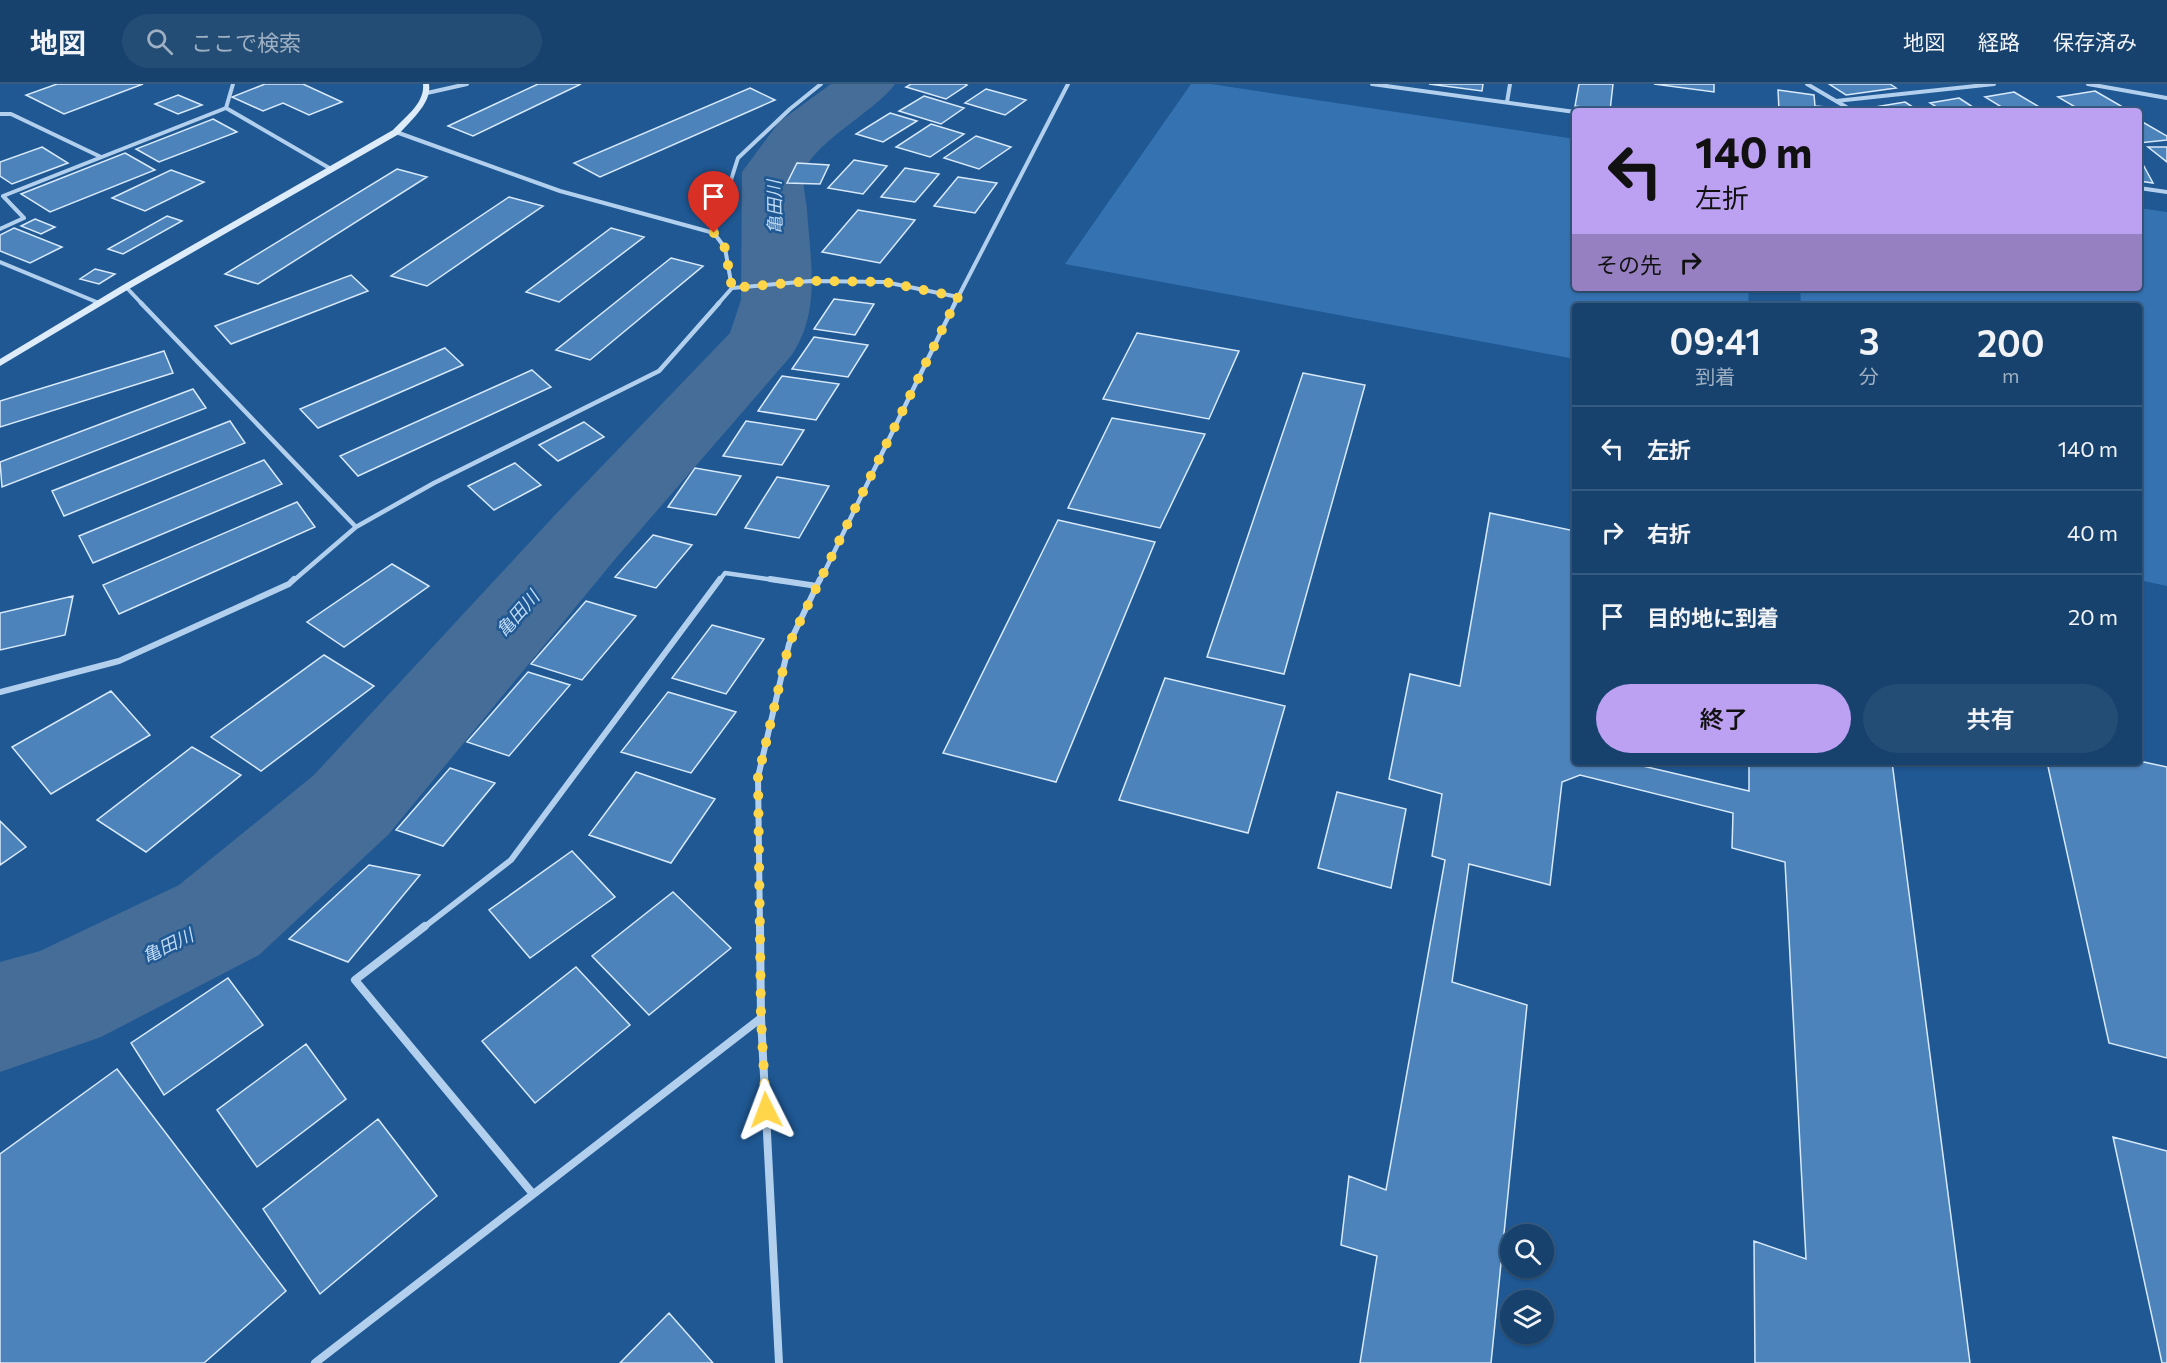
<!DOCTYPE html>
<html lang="ja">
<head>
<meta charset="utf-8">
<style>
	body { margin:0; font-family:Commissioner,"Noto Sans JP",sans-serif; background:#244d76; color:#f1f3f6; height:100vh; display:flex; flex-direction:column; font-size:22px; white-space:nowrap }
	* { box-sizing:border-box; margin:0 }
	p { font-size:20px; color:#9eb0c2 }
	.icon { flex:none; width:33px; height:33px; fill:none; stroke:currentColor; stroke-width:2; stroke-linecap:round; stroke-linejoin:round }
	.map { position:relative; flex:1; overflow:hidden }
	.panel { position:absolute; left:1572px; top:219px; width:570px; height:462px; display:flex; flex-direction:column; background:#17426e; border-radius:6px; box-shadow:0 2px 4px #0004,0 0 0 2px #365b81 }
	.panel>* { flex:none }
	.hud { position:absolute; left:1572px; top:24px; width:570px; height:183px; border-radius:6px; box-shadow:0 2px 4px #0004,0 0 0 2px #365b81; background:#bca0f2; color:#111; overflow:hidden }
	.controls { position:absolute; left:1500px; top:1140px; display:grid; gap:12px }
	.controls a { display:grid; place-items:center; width:54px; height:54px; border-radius:50%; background:#17426e; box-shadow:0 2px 4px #0004,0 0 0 2px #365b81; font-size:30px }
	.pin { position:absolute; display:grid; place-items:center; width:51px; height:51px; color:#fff; margin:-62px -26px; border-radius:50% 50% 50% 0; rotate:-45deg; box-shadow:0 0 6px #0007 }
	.pin .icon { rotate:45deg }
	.me { position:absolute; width:66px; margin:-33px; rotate:357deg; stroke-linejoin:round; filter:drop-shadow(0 0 4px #0008) }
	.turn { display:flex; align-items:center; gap:21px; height:126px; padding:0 24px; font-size:27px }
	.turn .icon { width:78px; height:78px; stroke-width:2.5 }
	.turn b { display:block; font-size:42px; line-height:51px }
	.then { display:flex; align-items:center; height:57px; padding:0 24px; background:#0003; gap:12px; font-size:22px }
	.eta { display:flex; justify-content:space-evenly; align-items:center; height:102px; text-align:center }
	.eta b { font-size:36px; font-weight:600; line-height:42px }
	.cta { display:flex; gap:12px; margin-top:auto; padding:12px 24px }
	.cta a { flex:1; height:69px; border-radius:36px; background:#bca0f2; color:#111; font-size:24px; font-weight:600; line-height:69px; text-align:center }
	.cta a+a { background:#244d76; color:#f1f3f6 }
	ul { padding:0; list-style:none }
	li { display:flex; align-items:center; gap:18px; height:84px; padding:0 24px; border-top:2px solid #365b81 }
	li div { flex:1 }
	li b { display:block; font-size:22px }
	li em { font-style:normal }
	header { display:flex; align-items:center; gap:36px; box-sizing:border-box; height:84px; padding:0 30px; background:#17426e; border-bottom:2px solid #365b81 }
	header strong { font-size:28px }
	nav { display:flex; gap:33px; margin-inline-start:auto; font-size:21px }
	.search { width:420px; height:54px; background:#244d76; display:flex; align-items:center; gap:15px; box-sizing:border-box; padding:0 21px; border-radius:33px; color:#9eb0c2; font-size:22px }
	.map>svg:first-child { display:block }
	.green { fill:#3472b1 }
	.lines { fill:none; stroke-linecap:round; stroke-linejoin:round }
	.river { fill:#456d97; fill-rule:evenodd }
	.building { fill:#4c83bb; stroke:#d8e9fa; stroke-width:1.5 }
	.street-far3 { stroke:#b2d0ee; stroke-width:4 }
	.street-far2 { stroke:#b2d0ee; stroke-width:4.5 }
	.street-far1 { stroke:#b2d0ee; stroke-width:6 }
	.street { stroke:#b2d0ee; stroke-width:8 }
	.secondary { fill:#deecfa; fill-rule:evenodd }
	.route { stroke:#ffd54a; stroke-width:10; stroke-dasharray:0 18 }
	.labels { text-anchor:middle; stroke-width:5; stroke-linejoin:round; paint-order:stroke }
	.water-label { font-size:18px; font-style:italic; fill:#bedaf5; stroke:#1f5893 }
</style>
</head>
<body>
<header>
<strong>地図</strong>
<div class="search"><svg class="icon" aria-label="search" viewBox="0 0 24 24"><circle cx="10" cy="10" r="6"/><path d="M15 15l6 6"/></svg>ここで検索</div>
<nav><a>地図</a><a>経路</a><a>保存済み</a></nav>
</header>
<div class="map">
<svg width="2167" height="1279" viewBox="0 0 2167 1279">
	<rect width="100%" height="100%" fill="#1f5893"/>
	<!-- green -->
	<path class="green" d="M1191,0h20l364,55v149h174l-1,18h-173v53l-510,-95z
		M2139,124l28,4v374l-28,-6v-274h-338l-1,-18h339z"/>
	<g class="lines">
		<!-- river -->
		<path class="river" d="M831,0h64c-19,27 -84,60 -91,89 -2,10 2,26 3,36 3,51 15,102 -16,147l-175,202 -228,277 -129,120 -158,82 -101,35v-110l40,-11 139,-66 135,-110 240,-259 176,-183 11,-33 1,-128 37,-50z"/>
	</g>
	<!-- building -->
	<path class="building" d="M57,0h86l-79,30 -38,-19z
		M265,0h38l39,18 -33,13 -26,-12 -20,8 -31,-14z
		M538,0h43l-108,52 -25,-10z
		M911,0h54l2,1 -21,14 -40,-12z
		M1429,0h54l-1,7z
		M1579,0h34l-3,27 -35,-5z
		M1654,0h60v8z
		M1829,0h61l6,4 -50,7z
		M750,4l25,12 -175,77 -26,-14z
		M986,5l40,11 -21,15 -40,-12z
		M1778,6l36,5 1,11 11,1v4l-47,-1z
		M2095,7l33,19 -46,1 -24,-14z
		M2014,8l32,19h-38l-23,-14z
		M178,11l24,10 -24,9 -23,-10z
		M924,12l40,12 -23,16 -42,-13z
		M1959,14l20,13h-36l-13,-8z
		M1905,18l14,9h-46l-4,-3z
		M890,29l27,8 -34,21 -27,-8z
		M213,35l24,13 -78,30 -23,-13z
		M2139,36l28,16v4l-28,3z
		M931,40l33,10 -34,23 -34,-10z
		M976,52l35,11 -32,22 -35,-11z
		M42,63l26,16 -56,21 -12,-8v-14z
		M2148,63h19v15z
		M125,69l30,17 -105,42 -29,-18z
		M2139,75h1l13,24 -14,-2z
		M854,76l33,6 -24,28 -35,-6z
		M797,79l32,2 -9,19 -33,-1z
		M905,84l34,6 -24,28 -34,-5z
		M397,85l30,8 -169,107 -33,-10z
		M171,86l33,12 -59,29 -33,-13z
		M958,93l39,6 -22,30 -41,-7z
		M509,113l34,9 -116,80 -36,-10z
		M858,126l57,10 -35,43 -58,-11z
		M167,132l15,5 -59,33 -15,-5z
		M35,135l20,8 -14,7 -20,-8z
		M14,144l48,19 -32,16 -30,-12v-16z
		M611,144l33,9 -85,65 -33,-10z
		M671,174l32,8 -113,94 -34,-10z
		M95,185l20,5 -16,10 -19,-5z
		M351,191l17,16 -137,53 -16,-18z
		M834,215l40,5 -19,31 -41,-6z
		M1137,249l102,18 -30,68 -106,-20z
		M814,253l54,8 -20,32 -56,-8z
		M445,264l18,17 -145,63 -18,-19z
		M164,267l9,22 -173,54v-26z
		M532,286l19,17 -193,89 -18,-20z
		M1303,289l62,12 -81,289 -77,-17z
		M782,292l57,8 -23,36 -58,-9z
		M193,305l13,19 -204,79 -2,-25z
		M1112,334l93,16 -45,94 -92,-20z
		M230,337l15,22 -181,73 -12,-25z
		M746,337l58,9 -22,35 -59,-9z
		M584,338l20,15 -46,24 -19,-16z
		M264,376l18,24 -189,79 -14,-27z
		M515,379l26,22 -47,25 -26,-24z
		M695,384l46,8 -25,39 -48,-8z
		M777,393l52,9 -30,52 -54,-10z
		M297,418l18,25 -196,87 -16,-29z
		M1490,429l85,18v231h51l123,29v-29h143l78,601h-215l-1,-122 52,18 -21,-397 -53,-14 1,-35 -153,-38 -18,7 -12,103 -81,-21 -17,118 75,23 -36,358h-131l17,-107 -36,-11 8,-69 37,14 59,-330 -13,-4 10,-62 -53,-15 21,-105 50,12z
		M1058,436l97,22 -99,240 -113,-29z
		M653,451l39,10 -36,43 -41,-11z
		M392,480l37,22 -85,61 -37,-25z
		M73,512l-8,39 -65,15v-37z
		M586,517l50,15 -54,64 -51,-16z
		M712,541l52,14 -38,55 -54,-16z
		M324,571l50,31 -113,85 -50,-34z
		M528,588l42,13 -61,71 -42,-14z
		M1165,594l120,28 -37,127 -129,-33z
		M111,607l39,44 -99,59 -39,-47z
		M668,608l68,20 -45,61 -70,-21z
		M192,663l49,28 -95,77 -49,-32z
		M2139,677l28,6v291l-58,-15 -62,-281z
		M450,684l45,15 -52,63 -47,-16z
		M636,688l79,27 -44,64 -82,-28z
		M1337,708l69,17 -15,79 -73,-20z
		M0,737l26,26 -26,18z
		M572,767l43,46 -85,61 -41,-48z
		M369,781l51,10 -72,87 -59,-23z
		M673,808l58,56 -82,67 -57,-59z
		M576,883l54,58 -95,78 -53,-62z
		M228,894l35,47 -99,70 -33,-52z
		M306,960l40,55 -89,68 -40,-57z
		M117,985l169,222 -82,72h-204v-209z
		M378,1035l59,77 -117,98 -57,-85z
		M2113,1053l54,14v212h-5z
		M669,1229l44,50h-93z"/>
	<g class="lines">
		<!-- street-far3 -->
		<path class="street-far3" d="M233,0l-7,24 105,61
			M1372,0l203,28
			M1807,0l46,27
			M2088,0l79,14
			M427,9l40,-9
			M1836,17l158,-17
			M1507,18l3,-18
			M0,30h11l90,43
			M396,48l164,59 154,42 11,15 7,40
			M2139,104l28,4
			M0,145l24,-11 -21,-22 223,-88
			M714,149l24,-75 52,-49 31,-25
			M0,178l99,41
			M126,203l17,18
			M717,221l15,-17 79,-7 74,1 73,15
			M954,221l114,-221"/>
		<!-- street-far2 -->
		<path class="street-far2" d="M141,219l215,224
			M293,497l63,-54 78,-44 225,-112 60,-68
			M719,497l6,-8 56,8
			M820,497l135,-278"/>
		<!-- street-far1 -->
		<path class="street-far1" d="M770,495l47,7
			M0,608l119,-31 170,-77 5,-5
			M423,844l88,-68 209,-281
			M760,844l-2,-151 31,-133 31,-65"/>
		<!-- street -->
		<path class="street" d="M425,842l-70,54 178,214
			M761,934l18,345
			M315,1279l446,-345 -1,-92"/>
		<!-- secondary -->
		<path class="secondary" d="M423,0h6c3,19 -18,36 -30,50l-270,155 -129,77v-7l123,-74 270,-155c12,-13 32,-27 30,-46z"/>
	</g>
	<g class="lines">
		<!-- route -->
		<path class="route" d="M714,149l11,15 7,40 79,-7 74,1 73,15 -169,347 -31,133 3,241 5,92"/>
	</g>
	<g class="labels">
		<!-- water labels -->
		<g class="water-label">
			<text transform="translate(775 123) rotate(-91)" y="6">亀田川</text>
			<text transform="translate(518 530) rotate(-49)" y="6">亀田川</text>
			<text transform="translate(168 862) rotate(-26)" y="6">亀田川</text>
		</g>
	</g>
</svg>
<div class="controls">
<a><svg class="icon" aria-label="search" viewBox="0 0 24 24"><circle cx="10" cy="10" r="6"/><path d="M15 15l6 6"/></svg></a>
<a><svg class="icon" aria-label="layers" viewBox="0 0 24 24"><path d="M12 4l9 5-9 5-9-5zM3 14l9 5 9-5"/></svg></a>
</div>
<div class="pin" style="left:714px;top:149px;background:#d93025"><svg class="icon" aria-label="arrive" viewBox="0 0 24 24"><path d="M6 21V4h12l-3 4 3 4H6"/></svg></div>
<svg class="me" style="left:766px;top:1026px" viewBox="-20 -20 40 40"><path d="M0-17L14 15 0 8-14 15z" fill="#ffd54a" stroke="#fff" stroke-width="4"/></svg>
<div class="hud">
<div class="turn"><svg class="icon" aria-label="left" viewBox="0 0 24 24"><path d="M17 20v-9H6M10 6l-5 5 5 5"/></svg><div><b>140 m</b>左折</div></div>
<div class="then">その先<svg class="icon" aria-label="right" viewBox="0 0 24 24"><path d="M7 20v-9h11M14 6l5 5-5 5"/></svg></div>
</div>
<section class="panel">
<div class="eta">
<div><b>09:41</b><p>到着</p></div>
<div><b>3</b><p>分</p></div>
<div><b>200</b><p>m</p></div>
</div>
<ul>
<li><svg class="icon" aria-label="left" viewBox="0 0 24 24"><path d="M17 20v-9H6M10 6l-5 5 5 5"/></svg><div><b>左折</b></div><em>140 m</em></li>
<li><svg class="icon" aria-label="right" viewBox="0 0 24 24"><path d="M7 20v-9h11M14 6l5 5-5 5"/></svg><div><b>右折</b></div><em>40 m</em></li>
<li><svg class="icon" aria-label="arrive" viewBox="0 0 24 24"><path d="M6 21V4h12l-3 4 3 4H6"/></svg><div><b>目的地に到着</b></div><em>20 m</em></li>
</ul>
<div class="cta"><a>終了</a><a>共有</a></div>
</section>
</div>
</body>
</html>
